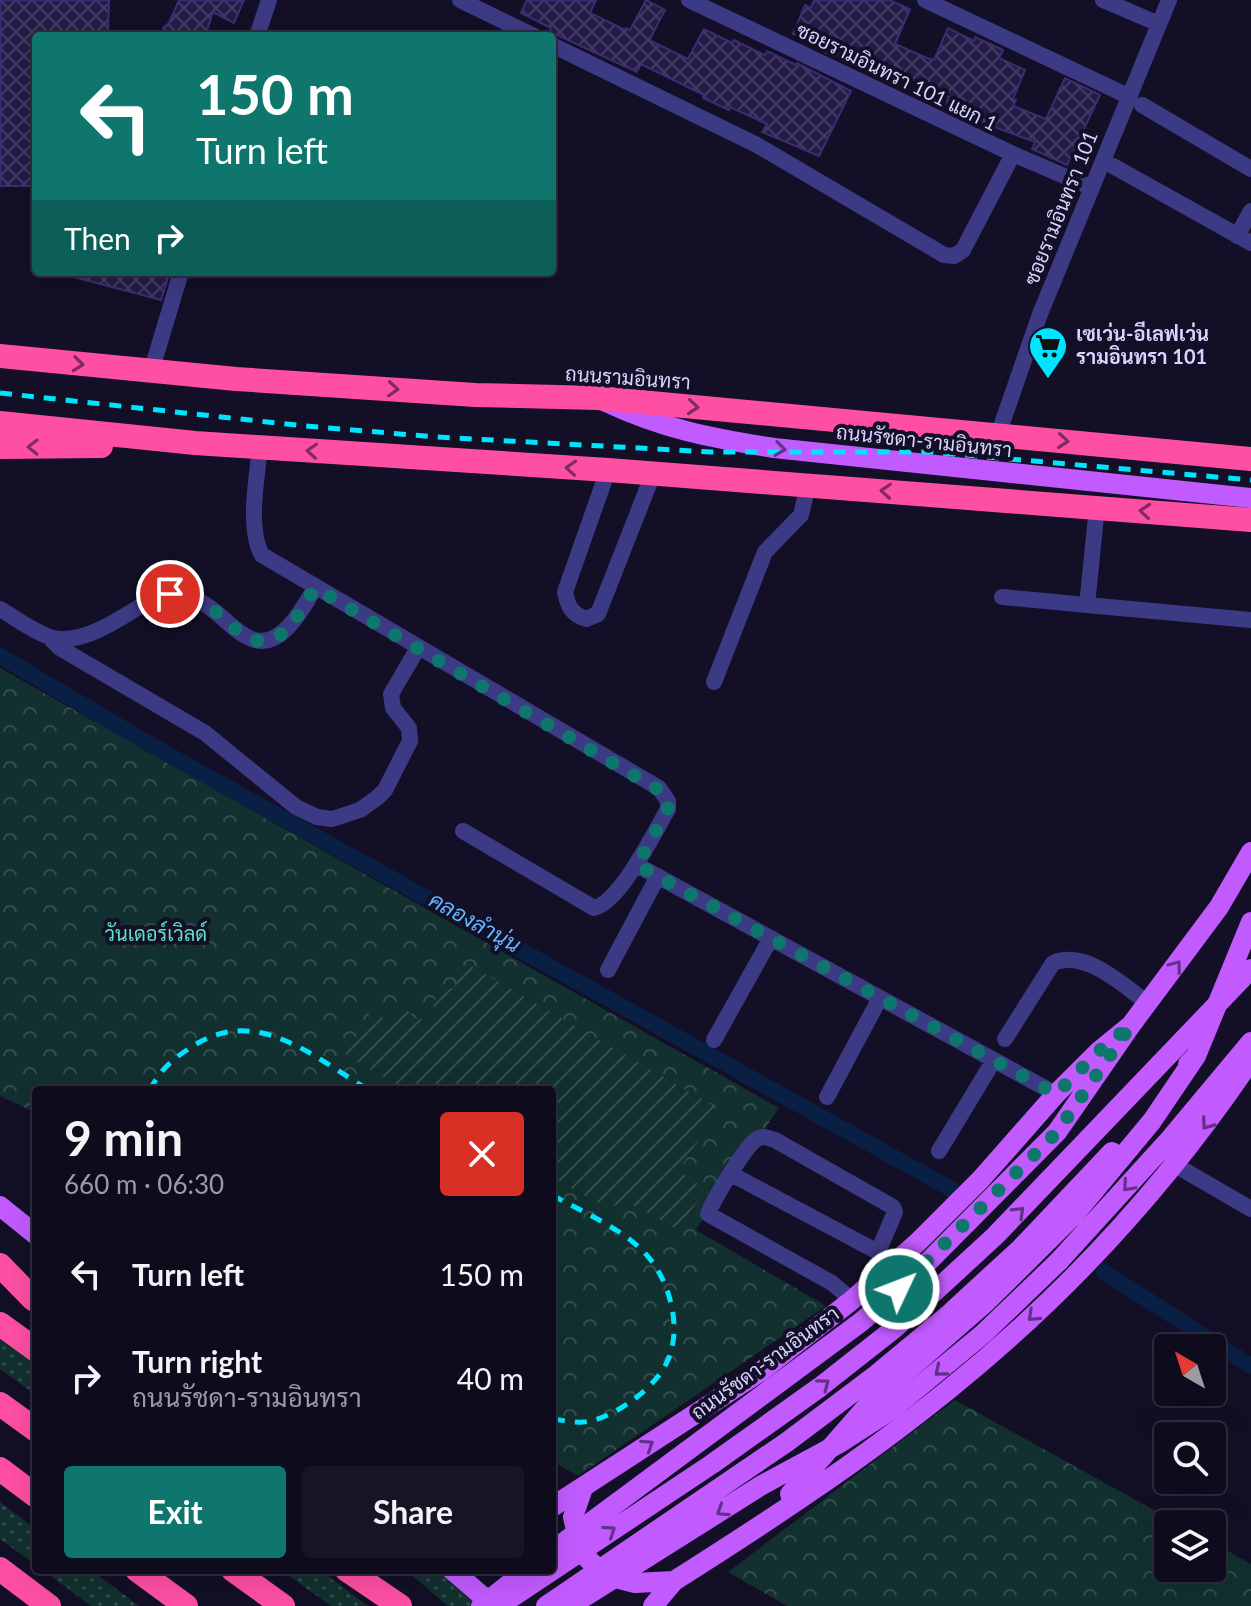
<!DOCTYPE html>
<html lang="en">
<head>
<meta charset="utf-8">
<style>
	body { margin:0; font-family:Lato,Sarabun,sans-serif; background:#171425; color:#f1f3f6; height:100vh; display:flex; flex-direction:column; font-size:30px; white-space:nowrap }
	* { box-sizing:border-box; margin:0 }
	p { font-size:26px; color:#9b9ba3 }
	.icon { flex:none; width:44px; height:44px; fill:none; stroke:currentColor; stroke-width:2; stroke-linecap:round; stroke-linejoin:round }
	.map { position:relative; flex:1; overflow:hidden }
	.details { position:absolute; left:32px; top:1086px; width:524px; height:488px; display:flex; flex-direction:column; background:#0e0b1c; border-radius:8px; box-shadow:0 8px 32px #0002,0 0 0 2px #2e2b3b }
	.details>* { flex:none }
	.top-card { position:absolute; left:32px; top:32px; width:524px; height:244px; border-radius:8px; box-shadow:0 8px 32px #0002,0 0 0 2px #2e2b3b; background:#0f766e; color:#fff; overflow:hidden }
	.needle { width:52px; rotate:321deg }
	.fabs { position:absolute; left:1154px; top:1334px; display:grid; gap:16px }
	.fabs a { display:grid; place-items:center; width:72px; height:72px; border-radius:8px; background:#0e0b1c; box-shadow:0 8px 32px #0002,0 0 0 2px #2e2b3b; font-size:40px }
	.pin { position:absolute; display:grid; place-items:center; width:68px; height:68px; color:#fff; margin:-34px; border:4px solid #fff; border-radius:50%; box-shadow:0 2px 8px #0007 }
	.me { position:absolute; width:88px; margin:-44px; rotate:47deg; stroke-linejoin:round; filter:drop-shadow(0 0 6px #0008) }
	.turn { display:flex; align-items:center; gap:28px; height:168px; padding:0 32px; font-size:36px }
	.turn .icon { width:104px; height:104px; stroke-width:2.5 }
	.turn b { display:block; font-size:56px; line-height:68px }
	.then { display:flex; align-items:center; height:76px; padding:0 32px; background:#0003; gap:16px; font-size:30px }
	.round { display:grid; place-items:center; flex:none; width:84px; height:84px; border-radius:8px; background:#171425 }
	.overview { display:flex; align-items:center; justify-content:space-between; height:136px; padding:0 32px }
	h1 { font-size:48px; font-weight:700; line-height:60px }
	.button { display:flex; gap:16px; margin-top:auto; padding:16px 32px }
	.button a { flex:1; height:92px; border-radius:8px; background:#0f766e; color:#fff; font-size:32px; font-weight:700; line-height:92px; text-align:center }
	.button a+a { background:#171425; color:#f1f3f6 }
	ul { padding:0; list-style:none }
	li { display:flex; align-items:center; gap:24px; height:104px; padding:0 32px }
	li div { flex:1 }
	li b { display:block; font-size:30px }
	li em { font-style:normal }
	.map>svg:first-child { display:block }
	.grass { fill:url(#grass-dots) }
	.forest { fill:url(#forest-crowns) }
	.garden { fill:url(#garden-furrows) }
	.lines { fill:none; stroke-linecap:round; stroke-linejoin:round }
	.stream { stroke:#0a1f44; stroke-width:5 }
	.canal { stroke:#0a1f44; stroke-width:16 }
	.building { fill:url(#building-cross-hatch); stroke:#3b2d73; stroke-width:2 }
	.minor { stroke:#3d3a85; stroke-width:16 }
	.major { stroke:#c25bff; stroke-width:20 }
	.highway { stroke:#ff4fa3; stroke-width:24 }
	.rail { stroke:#00e5ff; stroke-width:5; stroke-dasharray:12 10; stroke-linecap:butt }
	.major-bridge { stroke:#c25bff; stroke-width:20 }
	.oneway { stroke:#7d2c5e }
	.oneway2 { stroke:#623188 }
	.route { stroke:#0f766e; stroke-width:14; stroke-dasharray:0 25.2 }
	.labels { text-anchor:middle; stroke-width:8; stroke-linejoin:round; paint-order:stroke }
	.street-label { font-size:20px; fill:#d9d4ff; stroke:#130f26 }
	.poi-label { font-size:20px; font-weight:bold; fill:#d9d4ff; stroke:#130f26; text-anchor:start }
	.park-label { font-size:20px; fill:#5fe0c0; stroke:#130f26 }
	.water-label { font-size:22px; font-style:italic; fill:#62b6ff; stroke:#130f26 }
</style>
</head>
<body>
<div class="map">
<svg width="1251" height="1606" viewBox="0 0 1251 1606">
	<defs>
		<pattern id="grass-dots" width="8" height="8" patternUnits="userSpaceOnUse" patternTransform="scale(2)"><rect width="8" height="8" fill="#12302f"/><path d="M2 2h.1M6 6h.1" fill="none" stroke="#344d4e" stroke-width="1.8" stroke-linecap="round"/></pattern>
		<pattern id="forest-crowns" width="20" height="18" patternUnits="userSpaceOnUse" patternTransform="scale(2)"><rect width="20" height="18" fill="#12302f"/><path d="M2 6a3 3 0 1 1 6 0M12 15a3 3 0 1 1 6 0" fill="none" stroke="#344d4e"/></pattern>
		<pattern id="garden-furrows" width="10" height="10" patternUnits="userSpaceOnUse" patternTransform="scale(2)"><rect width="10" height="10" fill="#12302f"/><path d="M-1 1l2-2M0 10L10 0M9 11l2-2" fill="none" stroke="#344d4e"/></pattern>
		<pattern id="building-cross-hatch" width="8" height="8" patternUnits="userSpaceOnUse" patternTransform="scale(2)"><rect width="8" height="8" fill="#241b47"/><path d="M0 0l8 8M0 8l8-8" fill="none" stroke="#433b63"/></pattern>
	</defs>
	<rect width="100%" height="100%" fill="#130f26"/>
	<!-- grass -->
	<path class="grass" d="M0,1336l36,26v33l-36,-26z
		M0,1502l36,27v36l-36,-26z
		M43,1570h48l48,36h-48z
		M281,1570h39l48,36h-37z
		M406,1570h32l44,36h-34z"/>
	<!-- forest -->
	<path class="forest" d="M0,668l779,440 -83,122 130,76 -248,170 -26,-15v-371h-516v23l-36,-17z
		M955,1400l224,124h-11v44h44v-26l39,22v42h-464l-59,-34z"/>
	<!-- garden -->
	<path class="garden" d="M469,965l250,144 -40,61 27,20 -29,39 -50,-27 -18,5 -15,-6 -42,-24v-87h-147l-60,-35 27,-46 20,16 12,-19 10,12 16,2 7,-27 16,-5z"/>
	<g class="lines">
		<!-- stream -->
		<path class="stream" d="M329,1090l12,-3 7,3"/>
		<!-- canal -->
		<path class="canal" d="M0,656l151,89 800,444
			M1104,1272l147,94"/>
	</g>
	<!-- building -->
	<path class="building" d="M0,0h109l-1,36h-72v150h-36z
		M179,0h65l-10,23 -21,-11 -8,24h-35l-7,-8 6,-5z
		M527,0h69l-6,13 35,17 1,-2 4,2 16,-30 19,10 -15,29 1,2 37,18 16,-30 28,14 2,-3 31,15 2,-4 29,14 1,-2 54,28 -32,65 -57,-24 5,-8 -37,-17 -1,3 -26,-12 1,-3 -63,-31 -4,8 -80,-37 -9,-1 3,-6 -30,-15z
		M814,0h75l21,9 -15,35 32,14 7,2 14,-32 26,13 1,-4 28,13 -4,8 26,12 -12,29 3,1 -3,6 33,13 19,-41 35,17 -33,70 -35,-16 3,-7 -60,-22 1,-3 -30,-13 3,-7 -37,-17 -2,5 -76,-31 -2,2 -11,-6 1,-4 -29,-12 12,-29 6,3z
		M71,272h99l-9,28 -91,-24z"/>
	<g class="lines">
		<!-- minor -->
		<path class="minor" d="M460,0l74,36
			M689,0l324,154 77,33
			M925,0l203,96
			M1103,0l56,24
			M257,36l12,-36
			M552,45l205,100 187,110 10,1 9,-6 50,-96
			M1142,105l109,64
			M1113,166l138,77
			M1237,236l14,-25
			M151,372l30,-100
			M998,435l42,-121 129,-314
			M260,448c-3,29 -13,81 2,107l397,233 9,13v8c-14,24 -48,93 -74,99l-131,-77
			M608,470l-43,122c3,14 6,22 21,27l12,-5 55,-140
			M1097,507l-10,98 164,15
			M1002,597l85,8
			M0,609c16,9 32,22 50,28 34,11 79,-25 108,-42 15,-2 30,0 43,7 27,13 51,61 85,27 12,-11 20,-27 29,-41
			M49,637l11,11 145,85 91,74 21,10 15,2 28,-9 18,-13 7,-7 25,-49 -1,-13 -16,-20 -2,-14 27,-46
			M714,682l51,-130 36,-37 7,-30
			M637,865l419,229
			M608,970l50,-94
			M1005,1039l48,-76c33,-14 69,22 95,40
			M714,1040l57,-102
			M827,1097l53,-99
			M939,1151l55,-91
			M1175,1165l76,44
			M731,1174l147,78
			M852,1300l-20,-17 -124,-69c4,-12 38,-69 49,-75 6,-4 11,-1 18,1l118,67 2,5 -17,40 12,15"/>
		<!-- major -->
		<path class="major" d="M606,402c57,27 105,36 168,46l477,50
			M1188,1064l8,-8 55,-134
			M0,1206l36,29
			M1059,1261l111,-122 81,-97
			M918,1272l139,-140 74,-107 88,-118 32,-55
			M947,1316l74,-68 91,-96
			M583,1488l-10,29 8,35 23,23 31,8 39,-2
			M790,1494l77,-88 118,-103 88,-87 79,-95 44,-65
			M552,1507l208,-135 92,-72 65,-57 64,-64 75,-85 42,-42 33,-27
			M452,1570l42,36
			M653,1606l21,-25c93,-59 188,-121 274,-191 118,-95 219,-205 303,-330"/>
		<!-- highway -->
		<path class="highway" d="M0,356l236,23 239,16 123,3 653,61
			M0,423l195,20 413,27 643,50
			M0,447l101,-1
			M0,1265l33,34
			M0,1324l36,26
			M0,1404l36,26
			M0,1469l36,27
			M0,1569l49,37
			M137,1570l49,36
			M233,1570l50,36
			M347,1570l53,36"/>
		<!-- rail -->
		<path class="rail" d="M0,393l305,33 132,11 274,15h219l321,28
			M150,1090c8,-17 21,-30 37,-40 67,-48 123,5 182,40
			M552,1195c32,18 75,35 98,64 21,26 33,73 16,105 -7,14 -21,27 -33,36 -14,10 -33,21 -50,22 -10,1 -21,-2 -31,-3"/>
		<!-- major-bridge -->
		<path class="major-bridge" d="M552,1551l309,-229 57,-50
			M481,1606l46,-36
			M499,1606l213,-142 108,-77 75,-59 100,-92 256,-267
			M546,1606l241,-164 89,-67 71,-59
			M570,1606l192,-121 76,-41 53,-34 92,-76 76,-73"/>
	</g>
	<!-- one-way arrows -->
	<defs><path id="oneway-chevron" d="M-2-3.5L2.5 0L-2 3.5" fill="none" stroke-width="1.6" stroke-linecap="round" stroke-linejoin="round" transform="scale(2)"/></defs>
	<g class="oneway">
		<use href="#oneway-chevron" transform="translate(78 364) rotate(6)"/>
		<use href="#oneway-chevron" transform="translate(393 389) rotate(4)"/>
		<use href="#oneway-chevron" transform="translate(693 407) rotate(5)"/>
		<use href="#oneway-chevron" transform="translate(1063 441) rotate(5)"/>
		<use href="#oneway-chevron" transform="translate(33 447) rotate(-179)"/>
		<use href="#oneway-chevron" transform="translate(312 451) rotate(-176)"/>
		<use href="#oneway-chevron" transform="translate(571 468) rotate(-176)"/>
		<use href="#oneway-chevron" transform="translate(886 491) rotate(-176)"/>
		<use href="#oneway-chevron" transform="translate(1145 511) rotate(-175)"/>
	</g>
	<g class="oneway2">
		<use href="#oneway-chevron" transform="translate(780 449) rotate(7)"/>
		<use href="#oneway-chevron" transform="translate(1176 966) rotate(-53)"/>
		<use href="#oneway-chevron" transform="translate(1207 1124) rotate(126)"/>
		<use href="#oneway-chevron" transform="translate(1128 1186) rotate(132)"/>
		<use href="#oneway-chevron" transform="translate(1019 1212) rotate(-45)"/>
		<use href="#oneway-chevron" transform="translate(1033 1316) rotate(137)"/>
		<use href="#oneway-chevron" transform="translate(940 1371) rotate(140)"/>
		<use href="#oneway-chevron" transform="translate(824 1384) rotate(-37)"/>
		<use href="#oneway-chevron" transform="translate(648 1445) rotate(-33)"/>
		<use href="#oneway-chevron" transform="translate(722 1511) rotate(147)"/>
		<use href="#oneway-chevron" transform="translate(610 1531) rotate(-34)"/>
	</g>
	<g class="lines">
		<!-- route -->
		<path class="route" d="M170,594c15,2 28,5 41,14 23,17 45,51 75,22 12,-12 20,-28 29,-42l349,205 4,16 -31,56 419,229 42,-42 33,-27 -74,107 -158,157"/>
	</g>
	<!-- icons -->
	<defs>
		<symbol id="supermarket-pin" viewBox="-11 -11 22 30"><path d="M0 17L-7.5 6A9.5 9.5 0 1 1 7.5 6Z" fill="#00e5ff" stroke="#130f26"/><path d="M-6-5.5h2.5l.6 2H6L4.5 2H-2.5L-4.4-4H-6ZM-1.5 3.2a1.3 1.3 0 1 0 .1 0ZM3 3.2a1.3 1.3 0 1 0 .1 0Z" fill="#111"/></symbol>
	</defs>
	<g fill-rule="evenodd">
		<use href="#supermarket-pin" x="1026" y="324" width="44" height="60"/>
	</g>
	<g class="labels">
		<!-- street labels -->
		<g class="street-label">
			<text transform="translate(897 77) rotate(26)" y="7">ซอยรามอินทรา 101 แยก 1</text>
			<text transform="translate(1061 208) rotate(-68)" y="7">ซอยรามอินทรา 101</text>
			<text transform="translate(628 378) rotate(4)" y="7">ถนนรามอินทรา</text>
			<text transform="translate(924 441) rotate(6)" y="7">ถนนรัชดา-รามอินทรา</text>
			<text transform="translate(765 1363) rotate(-36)" y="7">ถนนรัชดา-รามอินทรา</text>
		</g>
		<!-- poi labels -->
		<g class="poi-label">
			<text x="1076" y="341">เซเว่น-อีเลฟเว่น<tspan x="1076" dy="23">รามอินทรา 101</tspan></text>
		</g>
		<!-- park labels -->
		<g class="park-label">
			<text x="156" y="941">วันเดอร์เวิลด์</text>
		</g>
		<!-- water labels -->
		<g class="water-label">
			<text transform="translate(475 922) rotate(29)" y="8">คลองลำนุ่น</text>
		</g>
	</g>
</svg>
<div class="fabs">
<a><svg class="needle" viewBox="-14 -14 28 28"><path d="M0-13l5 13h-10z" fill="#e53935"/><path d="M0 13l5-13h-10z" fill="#9b9ba3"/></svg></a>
<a><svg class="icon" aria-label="search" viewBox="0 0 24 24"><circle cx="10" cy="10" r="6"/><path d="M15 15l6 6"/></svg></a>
<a><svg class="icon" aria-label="layers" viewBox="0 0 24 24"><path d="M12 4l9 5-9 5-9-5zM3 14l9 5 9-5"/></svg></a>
</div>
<div class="pin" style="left:170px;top:594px;background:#d93025"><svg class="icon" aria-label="arrive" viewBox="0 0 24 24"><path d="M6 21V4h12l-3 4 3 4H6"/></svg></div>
<svg class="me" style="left:899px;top:1289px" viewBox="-20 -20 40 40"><circle r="17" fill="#0f766e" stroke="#fff" stroke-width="3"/><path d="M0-11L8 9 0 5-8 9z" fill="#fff"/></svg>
<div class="top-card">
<div class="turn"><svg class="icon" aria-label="left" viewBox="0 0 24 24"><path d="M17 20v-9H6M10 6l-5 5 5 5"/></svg><div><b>150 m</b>Turn left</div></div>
<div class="then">Then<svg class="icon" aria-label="right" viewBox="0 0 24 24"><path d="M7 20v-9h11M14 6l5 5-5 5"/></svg></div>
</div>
<section class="details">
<div class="overview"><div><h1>9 min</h1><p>660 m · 06:30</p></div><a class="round" style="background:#d93025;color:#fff"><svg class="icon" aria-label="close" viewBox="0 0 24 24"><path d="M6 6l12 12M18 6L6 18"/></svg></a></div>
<ul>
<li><svg class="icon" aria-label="left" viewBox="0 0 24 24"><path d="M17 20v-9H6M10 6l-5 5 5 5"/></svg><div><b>Turn left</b></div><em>150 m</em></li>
<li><svg class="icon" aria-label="right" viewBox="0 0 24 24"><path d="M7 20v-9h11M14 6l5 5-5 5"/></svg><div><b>Turn right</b><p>ถนนรัชดา-รามอินทรา</p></div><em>40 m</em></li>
</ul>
<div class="button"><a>Exit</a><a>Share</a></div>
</section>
</div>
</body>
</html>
